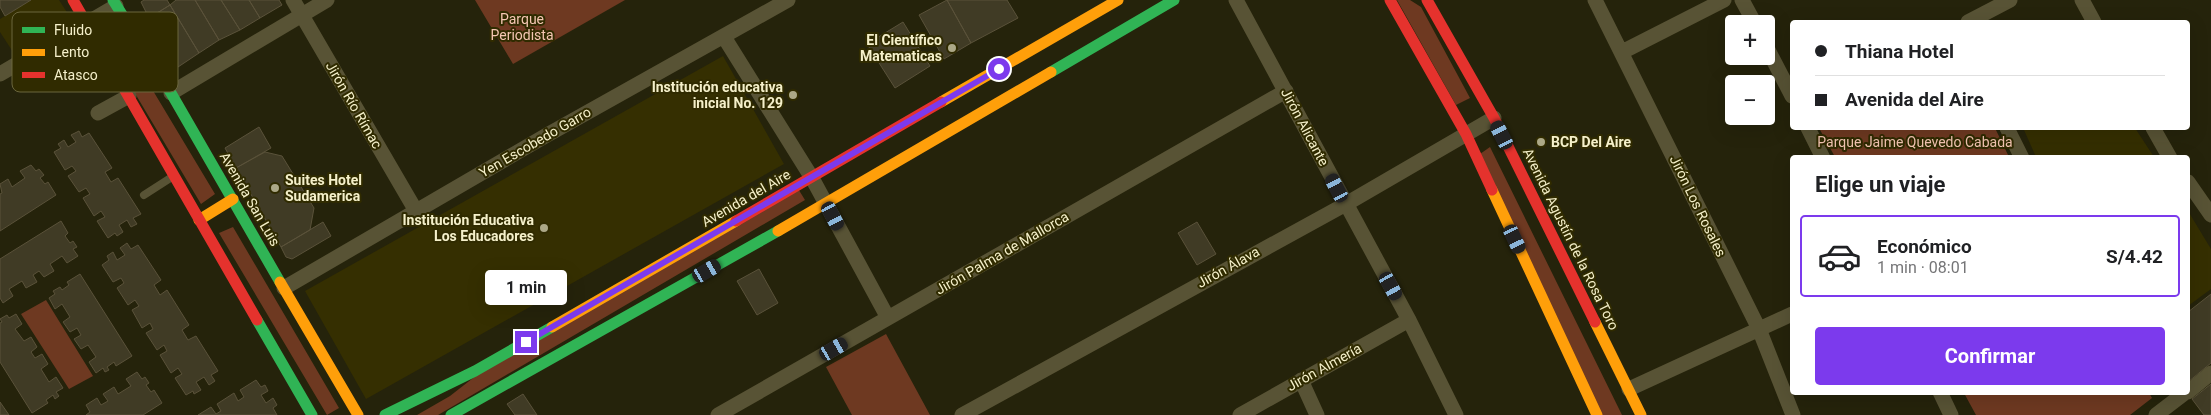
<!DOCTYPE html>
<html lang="es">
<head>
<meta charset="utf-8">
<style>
  :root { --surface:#fff; --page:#f6f6f6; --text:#202124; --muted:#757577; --line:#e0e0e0; --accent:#7c3aed }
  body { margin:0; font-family:Roboto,sans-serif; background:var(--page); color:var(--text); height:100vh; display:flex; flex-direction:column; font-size:19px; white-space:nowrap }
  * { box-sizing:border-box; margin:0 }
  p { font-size:16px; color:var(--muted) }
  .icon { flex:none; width:28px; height:28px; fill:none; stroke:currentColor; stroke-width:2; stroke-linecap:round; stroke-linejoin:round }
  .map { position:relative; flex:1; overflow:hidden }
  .details { position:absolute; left:1790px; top:155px; width:400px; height:240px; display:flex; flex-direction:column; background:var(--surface); border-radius:5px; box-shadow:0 5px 20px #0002 }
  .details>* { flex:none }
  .hud { position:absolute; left:1790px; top:20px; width:400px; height:110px; border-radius:5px; box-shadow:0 5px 20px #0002; display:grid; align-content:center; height:110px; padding:0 25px; background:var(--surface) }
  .tools { position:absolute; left:1725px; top:15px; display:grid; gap:10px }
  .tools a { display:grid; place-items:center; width:50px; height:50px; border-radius:5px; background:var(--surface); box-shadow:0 5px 20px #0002; font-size:25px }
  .end { position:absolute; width:22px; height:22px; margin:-11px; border:6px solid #7c3aed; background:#fff; box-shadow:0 0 0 2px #fff }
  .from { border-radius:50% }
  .bubble { position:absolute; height:35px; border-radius:5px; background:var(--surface); box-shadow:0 5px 20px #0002; font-size:16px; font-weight:700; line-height:35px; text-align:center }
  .car { position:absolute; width:15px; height:30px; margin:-15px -8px; border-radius:6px; box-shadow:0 0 4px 1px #0007; background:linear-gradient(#222 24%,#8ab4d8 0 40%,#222 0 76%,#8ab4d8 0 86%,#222 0) }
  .hud b { display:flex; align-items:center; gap:18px; height:48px; font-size:19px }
  .hud b+b { border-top:1px solid var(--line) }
  .hud i { width:12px; height:12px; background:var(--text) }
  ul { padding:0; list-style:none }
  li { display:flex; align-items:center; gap:15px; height:82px; margin:0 10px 8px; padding:0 15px; border:2px solid var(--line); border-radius:5px }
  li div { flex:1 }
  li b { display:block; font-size:19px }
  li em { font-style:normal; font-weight:700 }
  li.selected { border-color:var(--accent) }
  li>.icon { width:45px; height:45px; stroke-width:1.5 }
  h2 { padding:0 25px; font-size:22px; line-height:60px }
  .button { display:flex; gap:10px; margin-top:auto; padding:10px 25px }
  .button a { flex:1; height:58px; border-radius:5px; background:var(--accent); color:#fff; font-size:20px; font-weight:700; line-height:58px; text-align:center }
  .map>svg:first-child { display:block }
  .built { fill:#352f01 }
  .green { fill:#6e3921 }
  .building { fill:#403b25; stroke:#5a523a }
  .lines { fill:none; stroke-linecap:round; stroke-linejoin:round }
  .lane { stroke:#585335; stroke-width:8 }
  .street { stroke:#585335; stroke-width:15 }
  .fast { stroke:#30b455; stroke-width:11 }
  .slow { stroke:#ff9f0a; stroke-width:11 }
  .jam { stroke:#e5322d; stroke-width:11 }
  .route { stroke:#7c3aed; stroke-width:6 }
  .poi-dot { fill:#aca887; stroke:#302b00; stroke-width:2 }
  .labels { text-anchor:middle; stroke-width:4; stroke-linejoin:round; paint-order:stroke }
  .park-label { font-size:14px; fill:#f5c6b3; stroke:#302b00 }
  .poi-label { font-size:14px; font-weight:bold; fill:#f5f0ca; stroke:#302b00; text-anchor:end }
  .street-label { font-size:14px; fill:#f5f0ca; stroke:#302b00 }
  .key { fill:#302b00; stroke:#6b663d; stroke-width:1 }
  .key-label { font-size:14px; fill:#f5f0ca }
</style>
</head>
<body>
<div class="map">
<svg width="2211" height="415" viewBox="0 0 2211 415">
  <rect width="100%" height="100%" fill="#25230b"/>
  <path class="built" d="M31,0H59L70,17L13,52L0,32V19Z
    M723,56L784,164L366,399L305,291Z
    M2029,128H2135L2154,157H2036L2024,130Z
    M2188,211L2211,249V289L2188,306Z"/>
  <path class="green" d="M475,0H625L513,64Z
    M1397,0H1410L1421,7L1470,98L1456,105Z
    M113,24L215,194L201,204L99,33Z
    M1819,128H1995L2009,157H1835Z
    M1490,147L1622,415H1602L1480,154Z
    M797,187L805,200L438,415H417L450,396L491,364Z
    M233,227L339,408L327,415L219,233Z
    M46,300L93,376L69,389L21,314Z
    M886,334L930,415H852L826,367Z
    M2149,393L2152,398L2130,415H1976L1964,393Z"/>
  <path class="building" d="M0,0H31L5,16L0,7Z
    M144,0H167L170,5L149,18L141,2Z
    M176,0H195L219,40L199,53L170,5Z
    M195,0H221L240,30L219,40Z
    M221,0H249L260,18L240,30Z
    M249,0H279L282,5L260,18Z
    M947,0H1007L1018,18L971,43Z
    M947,0L971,43L944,59L919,15Z
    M170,5L199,53L178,67L149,18Z
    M903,22L930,66L895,88L867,44Z
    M259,127L271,148L236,168L225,148Z
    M79,131L82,137L89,133L112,168L105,172L111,182L118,178L141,214L133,218L137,224L131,227L127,220L119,225L123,232L117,236L115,233L108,238L97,221L105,217L101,211L94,216L83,198L90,194L86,188L79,192L68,176L76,171L72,166L65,170L54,152L61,148L58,144L64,140L68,147L76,142L71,135Z
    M265,152L282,156L314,208L310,230L281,247L236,168Z
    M31,165L36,171L39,169L44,175L40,178L45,184L48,182L56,195L0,231V194L2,193L0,184L8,179L12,187L25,178L20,171Z
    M61,221L68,233L65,236L70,243L73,241L77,247L73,249L78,256L67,263L62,256L50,264L54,271L44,277L39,271L33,275L37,282L26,288L22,281L9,289L13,296L3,303L0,298V259Z
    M323,222L331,236L292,259L286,257L281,247Z
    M1197,222L1216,254L1197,265L1178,233Z
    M127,243L131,249L138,245L161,280L154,285L160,295L167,290L189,325L182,330L188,340L196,336L218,371L211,375L215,381L209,385L204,377L196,382L201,390L194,394L193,391L186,395L175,378L182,374L178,368L171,373L160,355L167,351L164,345L157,350L146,333L153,329L150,323L142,328L132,310L139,306L135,300L128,305L117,288L124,283L121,278L113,282L102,265L109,260L107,256L113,252L117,260L125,255L120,248Z
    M759,269L778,303L757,315L737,281Z
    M80,274L132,356L116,366L114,362L107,367L109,370L105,372L103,368L96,373L89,362L96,357L88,345L81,349L74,339L81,335L77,328L70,332L63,322L70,317L62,304L55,309L49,298L55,294L53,291L60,287L62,290L69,285L67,282Z
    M2211,294V363L2188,382V312Z
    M16,314L22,324L15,329L24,341L31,337L37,347L31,352L35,358L42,354L48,364L41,369L49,382L56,377L63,388L56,392L59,396L55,399L53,395L46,400L48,403L32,413L0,362V323L2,322L0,319L7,315L9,318Z
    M137,372L142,379L145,377L149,383L146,385L151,392L154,390L162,403L143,415H86L90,412L86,405L97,398L101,405L108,401L103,394L114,387L118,394L131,386L126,379Z
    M256,380L261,387L265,385L268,391L261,395L266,403L273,398L277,405L273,408L277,415H198L211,407L216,414L221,411L217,404L234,393L238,401L244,397L240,390Z
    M2211,384V415H2204L2192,399Z
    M523,394L537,415H515L507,404Z
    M0,402L9,415H0Z"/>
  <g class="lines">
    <path class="lane" d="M144,195L172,177"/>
    <path class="street" d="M293,0L416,211
      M1236,0L1409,320L1456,415
      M1595,0L1759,329L1793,415
      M1742,0L1755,24
      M2082,0L2094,22
      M1968,22L2010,0
      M724,37L812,178L888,318
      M1766,46L1792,96
      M1622,52L1724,0
      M0,74L116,6
      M171,93L327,0
      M98,113L129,96
      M1808,128L1823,158
      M2007,128L2022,158
      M2153,128L2170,158
      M2188,182L2211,215
      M284,288L547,135L788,0
      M1301,380L1317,415
      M1629,389L1792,314
      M1940,392L1951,415
      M2188,392L2211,373
      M718,415L1286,91
      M962,415L1346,204L1494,118
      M1240,415L1409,320
      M2156,415L2186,392"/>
    <path class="fast" d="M113,0L171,93L280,282
      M1051,72L1174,0
      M257,320L312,415
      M385,415L475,371L552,327
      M451,415L778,231"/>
    <path class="slow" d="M941,102L1118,0
      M1492,190L1597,415
      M199,220L233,199
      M778,231L1051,72
      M280,282L358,415
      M1595,322L1641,415
      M552,327L736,221"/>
    <path class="jam" d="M73,0L257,320
      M1390,0L1466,134L1492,190
      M1427,0L1494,118L1595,322
      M736,221L941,102"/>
  </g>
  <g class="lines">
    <path class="route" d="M526,342L999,69"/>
  </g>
  <g class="poi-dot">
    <circle cx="952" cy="48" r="5"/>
    <circle cx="793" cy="95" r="5"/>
    <circle cx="1541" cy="142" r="5"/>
    <circle cx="275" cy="188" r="5"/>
    <circle cx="544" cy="228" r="5"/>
  </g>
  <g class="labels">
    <g class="park-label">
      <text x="522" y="24">Parque<tspan x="522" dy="16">Periodista</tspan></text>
      <text x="1915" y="147">Parque Jaime Quevedo Cabada</text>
    </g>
    <g class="poi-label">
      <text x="942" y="45">El Científico<tspan x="942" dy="16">Matematicas</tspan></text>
      <text x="783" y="92">Institución educativa<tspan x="783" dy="16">inicial No. 129</tspan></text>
      <text x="1551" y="147" text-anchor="start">BCP Del Aire</text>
      <text x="285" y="185" text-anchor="start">Suites Hotel<tspan x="285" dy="16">Sudamerica</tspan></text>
      <text x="534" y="225">Institución Educativa<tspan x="534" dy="16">Los Educadores</tspan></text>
    </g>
    <g class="street-label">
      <text transform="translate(354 105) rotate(60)" y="5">Jirón Río Rímac</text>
      <text transform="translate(1305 127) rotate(62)" y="5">Jirón Alicante</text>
      <text transform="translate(535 142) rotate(-30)" y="5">Yen Escobedo Garro</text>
      <text transform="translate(746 198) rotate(-30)" y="5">Avenida del Aire</text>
      <text transform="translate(250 199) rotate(60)" y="5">Avenida San Luis</text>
      <text transform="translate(1698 206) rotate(64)" y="5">Jirón Los Rosales</text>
      <text transform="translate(1571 239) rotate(64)" y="5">Avenida Agustín de la Rosa Toro</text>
      <text transform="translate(1002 253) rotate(-30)" y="5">Jirón Palma de Mallorca</text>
      <text transform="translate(1228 267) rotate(-29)" y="5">Jirón Álava</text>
      <text transform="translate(1324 367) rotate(-29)" y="5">Jirón Almería</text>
    </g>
  </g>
  <rect x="12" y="12" width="166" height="80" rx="8" class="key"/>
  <rect x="22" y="27" width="23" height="6" fill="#30b455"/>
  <rect x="22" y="49" width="23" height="7" fill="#ff9f0a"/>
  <rect x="22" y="72" width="23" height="6" fill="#e5322d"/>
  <g class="key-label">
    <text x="54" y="35">Fluido</text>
    <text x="54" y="57">Lento</text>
    <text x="54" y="80">Atasco</text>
  </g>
</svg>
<div class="tools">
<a>+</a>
<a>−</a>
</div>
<i class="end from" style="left:999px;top:69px"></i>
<i class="end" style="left:526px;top:342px"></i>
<div class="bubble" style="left:485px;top:270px;width:82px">1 min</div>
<i class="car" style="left:1502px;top:135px;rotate:333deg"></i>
<i class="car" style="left:1337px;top:188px;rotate:332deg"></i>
<i class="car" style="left:833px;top:216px;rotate:152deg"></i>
<i class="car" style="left:1515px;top:239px;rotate:155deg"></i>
<i class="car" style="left:707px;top:271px;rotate:60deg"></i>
<i class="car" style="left:1391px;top:286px;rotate:151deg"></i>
<i class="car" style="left:834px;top:349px;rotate:60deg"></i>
<div class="hud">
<b><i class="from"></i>Thiana Hotel</b>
<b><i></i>Avenida del Aire</b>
</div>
<section class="details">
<h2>Elige un viaje</h2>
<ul>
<li class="selected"><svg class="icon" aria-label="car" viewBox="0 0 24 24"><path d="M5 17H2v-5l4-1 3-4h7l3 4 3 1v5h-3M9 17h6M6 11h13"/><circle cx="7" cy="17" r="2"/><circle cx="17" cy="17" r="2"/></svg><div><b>Económico</b><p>1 min · 08:01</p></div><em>S/4.42</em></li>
</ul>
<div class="button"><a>Confirmar</a></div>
</section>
</div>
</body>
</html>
